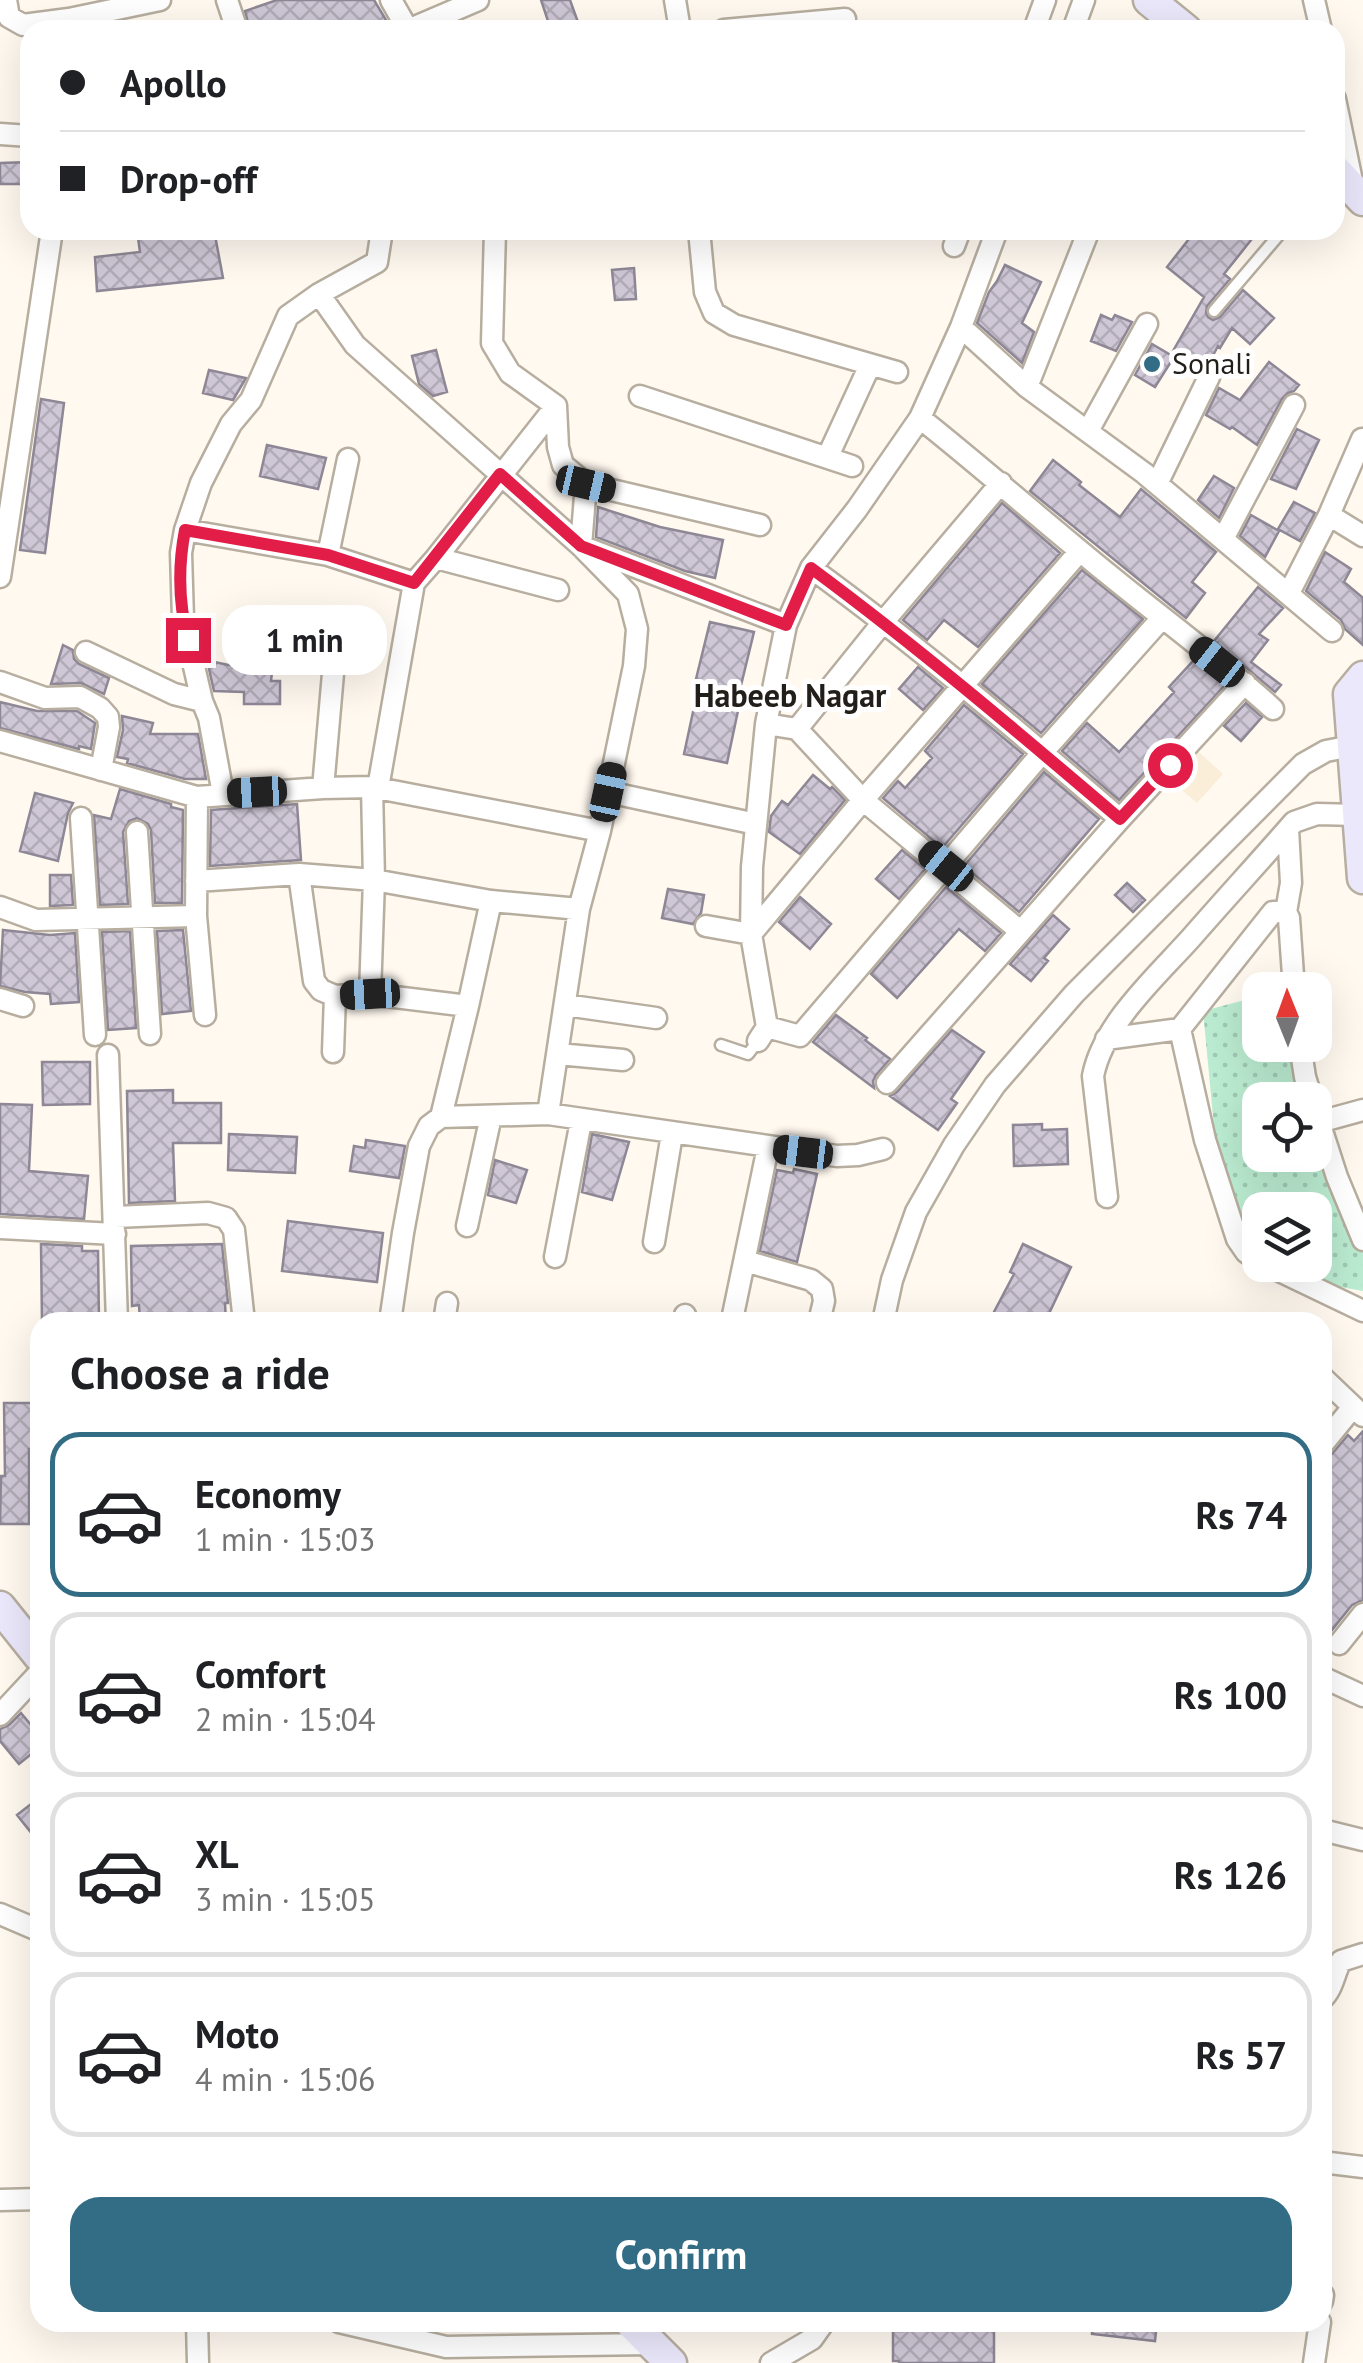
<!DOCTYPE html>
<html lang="en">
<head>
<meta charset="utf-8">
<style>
  :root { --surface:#fff; --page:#f6f6f6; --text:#202124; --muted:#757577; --line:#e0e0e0; --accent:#326d85 }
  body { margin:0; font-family:"PT Sans",sans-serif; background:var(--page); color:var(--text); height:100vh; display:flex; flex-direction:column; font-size:38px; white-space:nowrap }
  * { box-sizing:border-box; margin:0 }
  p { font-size:32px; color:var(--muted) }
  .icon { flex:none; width:55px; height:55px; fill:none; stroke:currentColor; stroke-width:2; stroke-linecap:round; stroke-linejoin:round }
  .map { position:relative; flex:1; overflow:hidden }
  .panel { position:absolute; left:30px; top:1312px; width:1302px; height:1020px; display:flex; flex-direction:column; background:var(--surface); border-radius:30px; box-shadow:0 10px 40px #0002 }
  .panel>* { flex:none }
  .hud { position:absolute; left:20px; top:20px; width:1325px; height:220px; border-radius:30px; box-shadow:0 10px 40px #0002; display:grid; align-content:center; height:220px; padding:0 40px; background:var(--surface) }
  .needle { width:65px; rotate:359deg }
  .fabs { position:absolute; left:1242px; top:972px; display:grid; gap:20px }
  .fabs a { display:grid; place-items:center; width:90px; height:90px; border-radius:20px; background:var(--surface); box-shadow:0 10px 40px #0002; font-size:50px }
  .end { position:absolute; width:45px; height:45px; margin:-22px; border:12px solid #e11d48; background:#fff; box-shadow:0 0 0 5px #fff }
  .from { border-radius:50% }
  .bubble { position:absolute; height:70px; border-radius:30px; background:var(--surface); box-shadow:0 10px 40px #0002; font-size:32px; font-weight:800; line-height:70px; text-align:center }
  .car { position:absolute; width:30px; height:60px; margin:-30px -15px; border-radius:12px; box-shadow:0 0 8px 2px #0007; background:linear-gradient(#222 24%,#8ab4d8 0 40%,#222 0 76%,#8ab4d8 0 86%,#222 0) }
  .hud b { display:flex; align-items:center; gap:35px; height:95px; font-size:38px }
  .hud b+b { border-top:2px solid var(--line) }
  .hud i { width:25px; height:25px; background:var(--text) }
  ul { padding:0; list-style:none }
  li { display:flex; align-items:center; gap:30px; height:165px; margin:0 20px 15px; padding:0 20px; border:5px solid var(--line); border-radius:30px }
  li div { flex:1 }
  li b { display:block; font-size:38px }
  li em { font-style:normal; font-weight:800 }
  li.on { border-color:var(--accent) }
  li>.icon { width:90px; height:90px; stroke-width:1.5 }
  h2 { padding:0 40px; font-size:45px; line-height:120px }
  .primary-button { display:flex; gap:20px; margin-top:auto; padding:20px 40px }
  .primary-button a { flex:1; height:115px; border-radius:30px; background:var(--accent); color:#fff; font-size:40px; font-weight:800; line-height:115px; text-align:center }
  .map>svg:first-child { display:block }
  .built { fill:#fbeed8 }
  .park { fill:url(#park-dots) }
  .building { fill:url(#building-cross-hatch); stroke:#8e8795; stroke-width:2.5 }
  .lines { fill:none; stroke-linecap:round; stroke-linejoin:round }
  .lane-casing { stroke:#b7ae9f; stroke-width:15 }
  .street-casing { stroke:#b7ae9f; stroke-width:25 }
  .secondary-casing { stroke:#b7ae9f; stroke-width:35 }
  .lane { stroke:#fff; stroke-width:10 }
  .street { stroke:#fff; stroke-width:20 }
  .secondary { stroke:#ece8fc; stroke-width:30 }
  .route { stroke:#e11d48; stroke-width:12 }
  .poi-dot { fill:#326d85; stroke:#fff; stroke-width:4 }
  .labels { text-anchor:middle; stroke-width:10; stroke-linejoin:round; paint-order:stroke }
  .poi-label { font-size:30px; fill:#221e19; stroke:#fff; text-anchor:start }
  .neighbourhood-label { font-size:32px; font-weight:bold; fill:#221e19; stroke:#fff }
</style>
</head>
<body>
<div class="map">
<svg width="1363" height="2363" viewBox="0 0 1363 2363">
  <defs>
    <pattern id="park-dots" width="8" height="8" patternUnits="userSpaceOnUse" patternTransform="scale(2.5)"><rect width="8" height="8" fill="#bbecd1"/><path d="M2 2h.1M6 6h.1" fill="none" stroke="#a0cab3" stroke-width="1.8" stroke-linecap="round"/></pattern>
    <pattern id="building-cross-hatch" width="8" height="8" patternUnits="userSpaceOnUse" patternTransform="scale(2.5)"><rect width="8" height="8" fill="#cfc7d6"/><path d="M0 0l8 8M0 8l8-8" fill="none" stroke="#b1aab7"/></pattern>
  </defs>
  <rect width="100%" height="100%" fill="#fff9f0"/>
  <path class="built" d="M1192,746L1223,774L1197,803L1165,775Z"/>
  <path class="park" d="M1260,996V1045H1294L1306,1100H1260V1155H1315V1130L1325,1164L1363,1251V1291L1312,1282L1281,1265H1315V1210H1260V1253L1248,1246L1216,1148L1203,1011Z"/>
  <path class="building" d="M277,0H374L392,30H250L245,11Z
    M541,0H570L579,25L565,30H551Z
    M30,162V184H0V163Z
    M137,230H214L223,278L97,291L95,257L140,252Z
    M1196,230H1259L1224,274L1230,279L1207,306L1206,313L1208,317L1213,320L1220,317L1243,290L1274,318L1250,344L1232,328L1220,348L1218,346L1209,363L1202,366L1173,351L1204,297L1167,267Z
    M1005,265L1041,282L1022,323L1034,332L1022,363L977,323L989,292L997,281Z
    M634,268L636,299L615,300L612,270Z
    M1101,315L1112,320L1115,315L1132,322L1116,351L1091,341Z
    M1152,344L1174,357L1155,387L1135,375Z
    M436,350L447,392L433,396L419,384L412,356Z
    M1269,362L1299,385L1294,391L1288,393L1282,399L1257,445L1232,427L1230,429L1206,415L1219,388L1240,400Z
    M209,370L246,378L233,400L203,393Z
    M41,399L64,403L45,553L20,550Z
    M1297,429L1319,440L1296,489L1271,479Z
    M267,445L326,458L318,489L260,476Z
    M1053,460L1081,482L1079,485L1120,517L1141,489L1216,552L1192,582L1205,593L1186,618L1030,491Z
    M1214,476L1234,488L1219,518L1198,500Z
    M1294,502L1315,513L1300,541L1278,529Z
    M1002,503L1060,553L978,647L944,620L927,640L903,620Z
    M598,507L660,527L723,540L715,578L685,571L596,537Z
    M1251,515L1279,531L1265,557L1240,536Z
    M1325,552L1351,569L1344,582L1363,598V645L1345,629L1341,620L1306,591Z
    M1082,570L1143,619L1041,733L982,684Z
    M1258,587L1283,608L1259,634L1268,640L1251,662L1281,685L1275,692L1214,641Z
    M710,622L754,632L736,706H739L727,763L684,754L699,684L695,683Z
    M251,626L277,628L271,681H280V704H244V692L214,691L209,669L210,661L247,669Z
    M63,645L73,650L74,659L79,664L109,678L104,694L81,683L51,684Z
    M1194,660L1225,685L1119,800L1062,751L1087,723L1119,752L1174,692L1169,687Z
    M918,667L943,688L923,710L899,689Z
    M0,702L37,711H77L95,723L91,749L79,746V749L0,728Z
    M1246,703L1262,717L1241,741L1224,726Z
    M964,705L1023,754L942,848L883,798L898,781L905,788L932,758L925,751Z
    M122,716L153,723L150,734H198L206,779H185L127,763L128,759L117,757L123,730Z
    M1044,772L1099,819L1019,912L964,866Z
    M813,775L830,789L832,787L845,800L800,854L769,832L771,816L782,801L788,805Z
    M120,789L171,804V807L183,810L182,903H155L151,830L148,824L137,818L129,821L123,832L128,904L100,905L94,815L111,819Z
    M35,793L73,803L68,813L58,861L20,851Z
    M297,804L301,860L210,866L211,810Z
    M902,850L925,869L899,899L876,879Z
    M50,875H71L73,905L50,906Z
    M1127,883L1145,900L1133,912L1115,895Z
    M946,887L1001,933L985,951L959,929L897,998L871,974Z
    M668,889L704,895L701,913L693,924L662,918Z
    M800,897L831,924L810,949L779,922Z
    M1053,915L1069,929L1044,958L1048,961L1031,981L1010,964Z
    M3,930L50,935L75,933L79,1002L51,1004L50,994L25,992L0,986Z
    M183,930L191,1011L162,1014L157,931Z
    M130,931L136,1028L108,1030L102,932Z
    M836,1015L867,1038L865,1040L890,1059L876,1075L873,1081L874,1088L813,1042Z
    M952,1030L984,1052L951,1099L957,1103L938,1130L890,1096L897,1092Z
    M42,1062H90V1104L43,1105Z
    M173,1090V1103H221V1143H173L175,1201L129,1203L127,1091Z
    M0,1104L32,1105L29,1171L88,1176L84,1219L0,1214Z
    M1042,1124V1130L1067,1129L1068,1164L1014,1166L1013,1125Z
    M229,1134L297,1137L295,1173L228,1170Z
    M592,1134L629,1142L612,1200L582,1192Z
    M366,1140L405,1146L399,1178L350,1171L354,1146L365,1148Z
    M495,1160L527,1170L516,1203L488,1195Z
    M794,1169L817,1174L797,1262L760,1251L777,1170L793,1173Z
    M288,1221L383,1233L377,1282L282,1271Z
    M41,1244L82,1246V1251H98L99,1322H42Z
    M222,1244L228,1303H225L226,1322H140L139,1305L132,1306L131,1246Z
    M1023,1244L1071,1267L1045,1322H1015L994,1312L1014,1274L1010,1272Z
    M4,1403H40V1449H29V1524H0L1,1476H5Z
    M1363,1431V1600L1352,1605L1328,1635L1325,1643L1327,1650L1322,1655V1458L1332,1454L1348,1435L1354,1441Z
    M21,1713L40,1736V1747L19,1764L0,1741V1729L9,1725Z
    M40,1797V1844L17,1815Z
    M902,2322L994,2324V2363H899V2361H893V2331H903Z
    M1093,2322H1157L1155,2341L1092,2334Z"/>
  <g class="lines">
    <defs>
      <path id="lane" d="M1214,311L1283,230
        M721,1045L748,1054L758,1041"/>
      <path id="street" d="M6,0L9,17L23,25L69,19
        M227,0L237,30
        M391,0L408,30
        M675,0L680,30
        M1314,0L1321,30
        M69,30V19L160,0
        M408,30L478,0
        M724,30L845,19
        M1034,30L1045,0
        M1073,30L1084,0
        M1335,99L1353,186
        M0,134L30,136
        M495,230L492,343L510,373L556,406L558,447L563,465L586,484L581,546L786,625
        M699,230L705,292L714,313L734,325L897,372
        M954,246L960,230
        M319,294L355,345L581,546L628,594L637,629L634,666L600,831L579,909L548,1114
        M961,327L1027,387L1144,473L1332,631
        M1027,387L1089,230
        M640,396L852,466
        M920,418C984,469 1045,523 1108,574C1163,619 1221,661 1273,709
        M1088,431L1147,324
        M828,456L870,365
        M586,484L760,525
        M1157,484L1209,377
        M1329,515L1363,536
        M185,530L201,483L231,424L251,400L288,316L319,294L377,262L382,230
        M1223,539L1294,405
        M328,555L414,583L436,558L558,590
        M436,558L556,406
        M811,568C918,646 1019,732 1120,819L887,1083
        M0,577L52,230
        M1289,593L1329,515L1362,439
        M86,652L174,694L202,701
        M0,682L45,698L80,697L100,708L108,717L109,727L101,770
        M766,724L797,729L863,800L1020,931
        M797,729L884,621L1001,483
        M0,741L197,797L323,788L372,787L600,831
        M323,788L334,662
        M378,788L414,583
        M608,792L756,824
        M223,794L209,718L202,701L183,619L181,553L185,530L328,555L348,459
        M197,797L196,916L205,1015
        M81,818L95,1035
        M1120,819L1245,683
        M137,832L150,1034
        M299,874L314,981L321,990L335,996L370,994L468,1006L441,1117L429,1126L419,1146L403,1233L390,1322
        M196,881L299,874L374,880L491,901L579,909
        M0,907L36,920L196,916
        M1286,912L1291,883L1288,829
        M706,926L751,934L863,800L1080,551
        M370,994L374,880L372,787
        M0,999L23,1006
        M565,1005L656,1018
        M468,1006L491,901
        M767,1027L800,1036L1042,753L1162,618
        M1180,1029L1205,1140L1237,1239L1246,1252L1260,1262
        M1106,1039L1180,1029L1273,912H1286L1289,918L1294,990
        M758,1041L767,1027L751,934L752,867L766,724L786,625L811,568L857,509L920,418L961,327L997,230
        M1300,1045L1305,1077L1312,1100
        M333,1052L335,996
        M558,1054L623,1060
        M108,1055L117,1322
        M1315,1109L1337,1177L1363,1240
        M441,1117L548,1114L837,1156L858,1155L883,1149
        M1319,1122L1363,1110
        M1107,1197L1093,1076C1103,1024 1156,977 1191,938C1225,899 1260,861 1294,822L1317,814L1358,815
        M115,1217L208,1213L226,1218L234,1230L244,1322
        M467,1226L491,1116
        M0,1228L115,1234
        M654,1242L672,1134
        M555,1257L581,1121
        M745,1261L811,1280L822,1289L824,1301L819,1322
        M1267,1265L1363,1311
        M733,1315L768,1147
        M444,1322L447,1303
        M684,1322L685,1315
        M883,1322L892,1280L916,1212L954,1145L995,1085L1074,994L1303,764L1326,751L1352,746
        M1322,1377L1363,1416
        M1322,1445L1353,1407
        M1339,1644L1363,1614
        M1322,1677L1363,1696
        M0,1715L40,1672
        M1322,1830L1363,1840
        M0,1914L40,1931
        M1322,1999C1333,1989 1334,1973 1341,1961L1363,1954
        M1322,2162L1363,2167
        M0,2200L40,2199
        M1322,2301L1323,2295
        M197,2322L198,2363
        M339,2322L446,2347L652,2344
        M771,2363L812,2339L824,2322
        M1314,2363L1320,2322"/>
      <path id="secondary" d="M1149,0L1186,30
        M1335,170L1363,200
        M1363,677L1349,694L1363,878
        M0,1607L40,1657
        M630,2322L671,2363"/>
    </defs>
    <use href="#lane" class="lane-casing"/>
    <use href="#street" class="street-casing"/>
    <use href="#secondary" class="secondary-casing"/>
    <use href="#lane" class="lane"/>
    <use href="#street" class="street"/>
    <use href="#secondary" class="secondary"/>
  </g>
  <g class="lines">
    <path class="route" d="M188,640C179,605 178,566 185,530L328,555L414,583L500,474L581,546L786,625L811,568C918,647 1019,733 1120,819L1170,765"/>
  </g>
  <circle class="poi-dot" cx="1152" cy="364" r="10"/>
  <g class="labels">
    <g class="poi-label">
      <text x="1172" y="374">Sonali</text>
    </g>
    <g class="neighbourhood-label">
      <text x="790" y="707">Habeeb Nagar</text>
    </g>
  </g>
</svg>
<div class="fabs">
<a><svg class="needle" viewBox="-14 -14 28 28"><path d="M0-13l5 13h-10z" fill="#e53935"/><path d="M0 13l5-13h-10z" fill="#757577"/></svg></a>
<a><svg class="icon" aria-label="locate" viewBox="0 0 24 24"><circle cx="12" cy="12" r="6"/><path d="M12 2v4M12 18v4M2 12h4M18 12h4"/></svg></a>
<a><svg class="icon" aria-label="layers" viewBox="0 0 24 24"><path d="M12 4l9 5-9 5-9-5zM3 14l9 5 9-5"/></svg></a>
</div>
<i class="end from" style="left:1170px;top:765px"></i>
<i class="end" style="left:188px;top:640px"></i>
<div class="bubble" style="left:222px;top:605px;width:165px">1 min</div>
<i class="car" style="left:586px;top:484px;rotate:103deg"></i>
<i class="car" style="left:1217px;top:662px;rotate:308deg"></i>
<i class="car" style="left:257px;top:792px;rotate:267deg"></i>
<i class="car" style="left:608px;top:792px;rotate:12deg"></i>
<i class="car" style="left:946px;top:866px;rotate:309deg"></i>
<i class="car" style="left:370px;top:994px;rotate:267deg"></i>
<i class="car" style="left:803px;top:1152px;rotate:277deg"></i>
<div class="hud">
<b><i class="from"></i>Apollo</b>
<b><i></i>Drop-off</b>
</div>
<section class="panel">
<h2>Choose a ride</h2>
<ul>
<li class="on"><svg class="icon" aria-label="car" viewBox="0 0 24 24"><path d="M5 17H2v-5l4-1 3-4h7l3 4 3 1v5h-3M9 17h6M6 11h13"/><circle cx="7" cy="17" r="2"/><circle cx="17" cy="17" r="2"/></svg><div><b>Economy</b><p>1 min · 15:03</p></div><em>Rs 74</em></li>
<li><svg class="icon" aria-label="car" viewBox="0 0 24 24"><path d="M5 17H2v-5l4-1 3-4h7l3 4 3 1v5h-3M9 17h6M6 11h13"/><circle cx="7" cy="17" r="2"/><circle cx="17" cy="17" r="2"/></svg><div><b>Comfort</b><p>2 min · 15:04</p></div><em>Rs 100</em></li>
<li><svg class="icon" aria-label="car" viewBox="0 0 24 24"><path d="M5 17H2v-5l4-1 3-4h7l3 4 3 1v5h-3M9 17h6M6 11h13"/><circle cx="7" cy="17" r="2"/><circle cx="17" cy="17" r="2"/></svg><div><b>XL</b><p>3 min · 15:05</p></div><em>Rs 126</em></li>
<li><svg class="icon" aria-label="car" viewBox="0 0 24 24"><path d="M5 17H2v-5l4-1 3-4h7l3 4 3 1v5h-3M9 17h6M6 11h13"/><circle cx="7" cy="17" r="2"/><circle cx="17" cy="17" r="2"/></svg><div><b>Moto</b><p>4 min · 15:06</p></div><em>Rs 57</em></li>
</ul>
<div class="primary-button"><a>Confirm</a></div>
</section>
</div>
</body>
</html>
